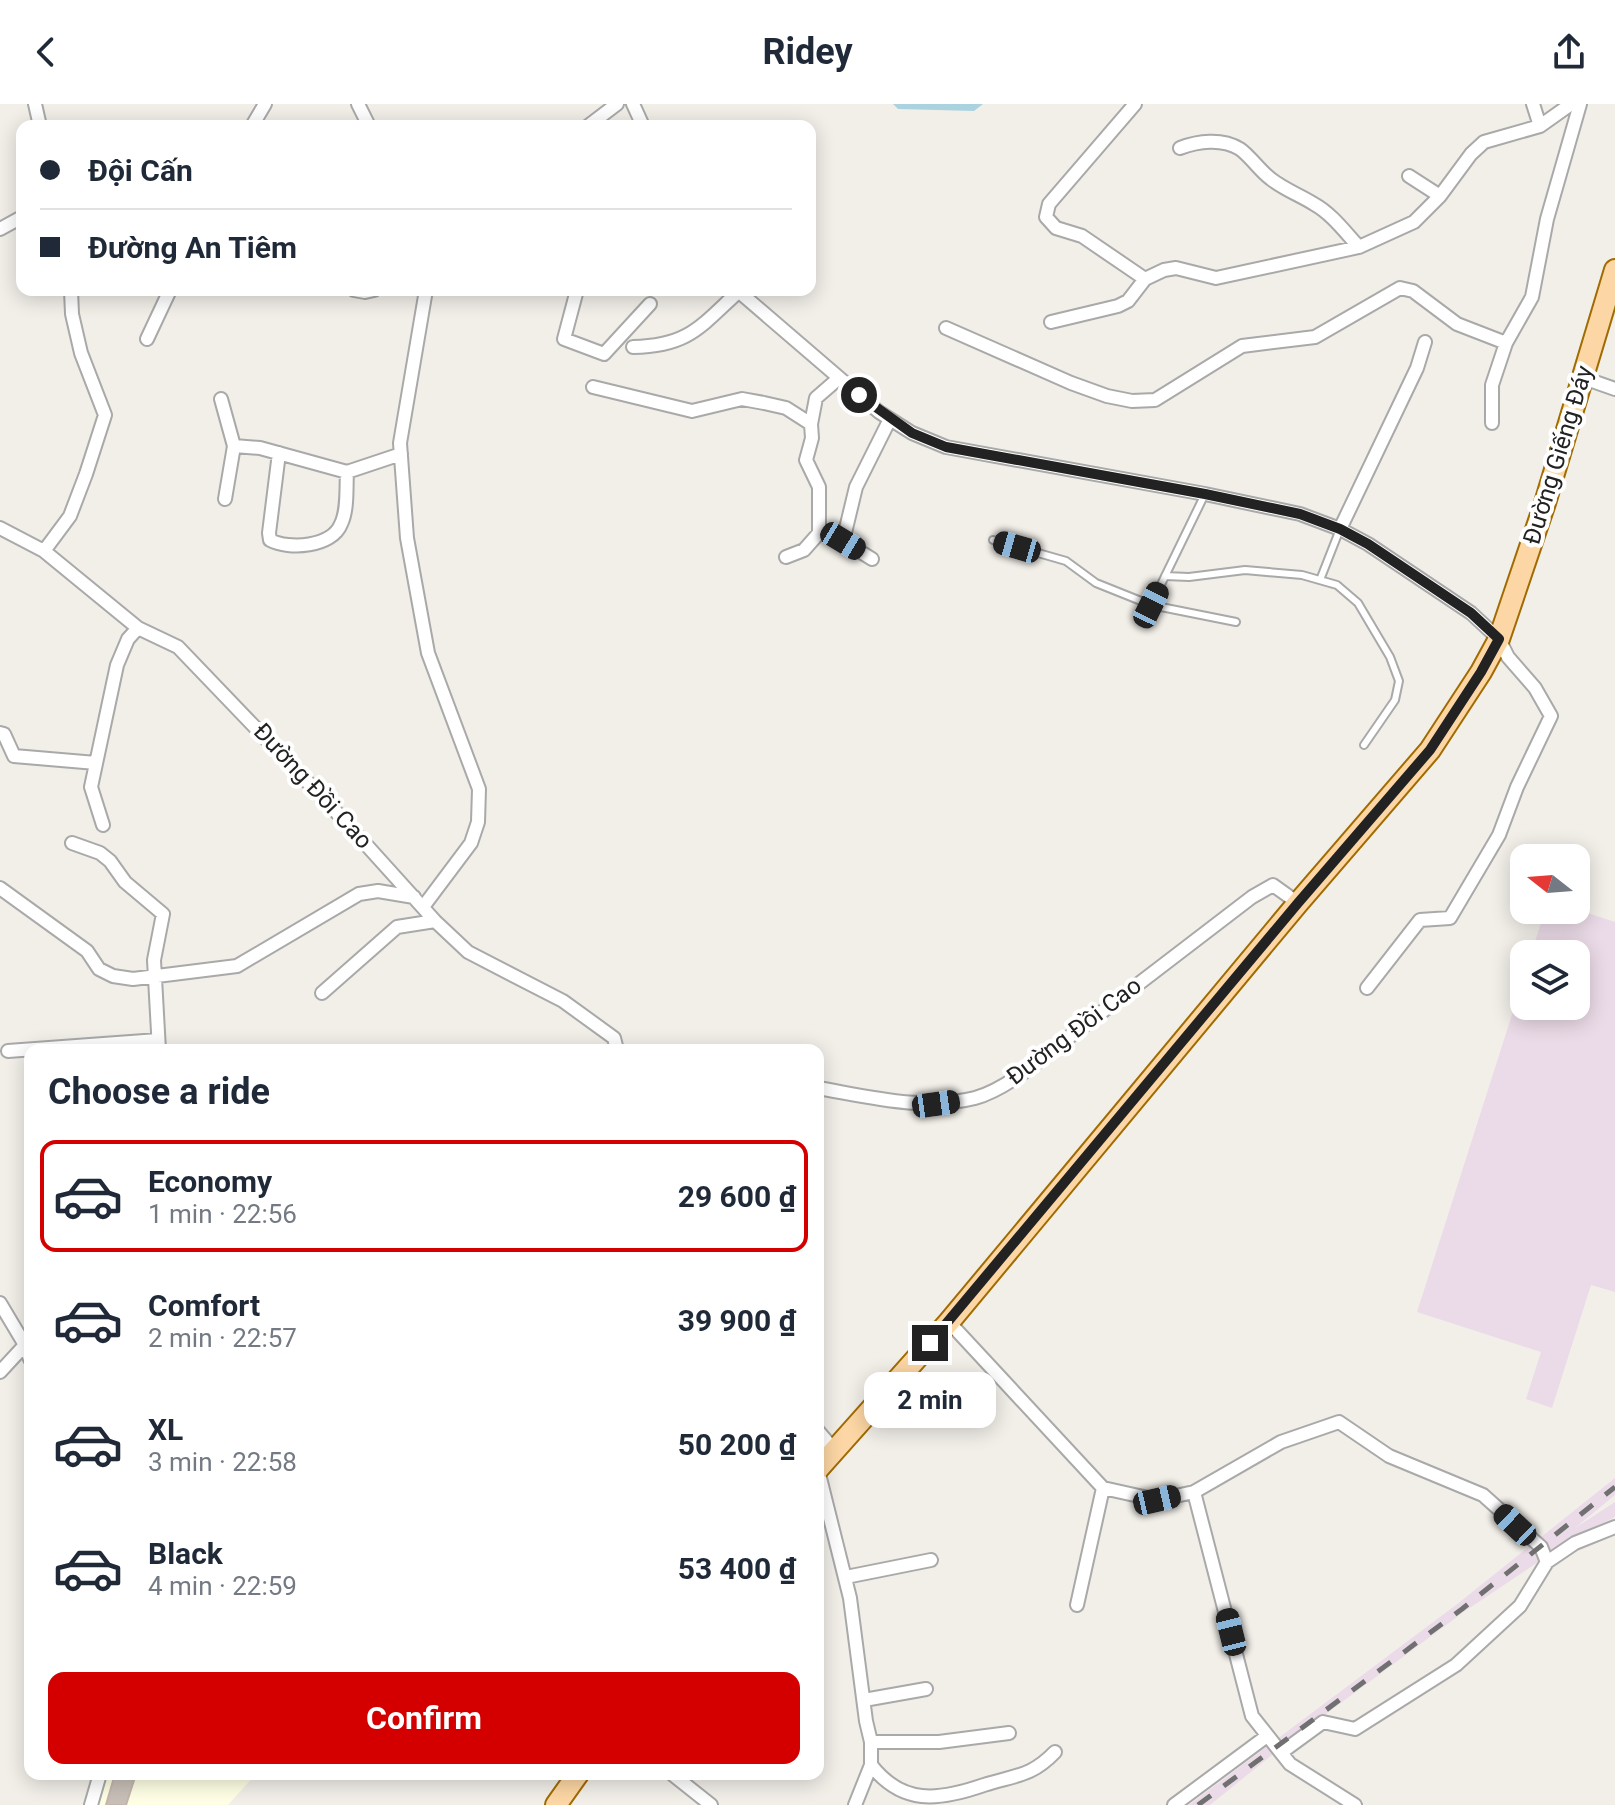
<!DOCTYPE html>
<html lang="en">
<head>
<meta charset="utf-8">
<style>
  :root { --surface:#fff; --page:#f2f2f3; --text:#1f2937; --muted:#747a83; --line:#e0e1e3; --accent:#d40000 }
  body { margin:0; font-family:Roboto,sans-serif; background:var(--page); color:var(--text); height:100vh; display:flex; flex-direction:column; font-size:30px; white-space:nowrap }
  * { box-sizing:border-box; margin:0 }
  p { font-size:26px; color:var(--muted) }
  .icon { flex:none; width:44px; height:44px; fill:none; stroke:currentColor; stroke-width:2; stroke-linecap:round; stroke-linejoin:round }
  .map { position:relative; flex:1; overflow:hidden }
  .side { position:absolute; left:24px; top:940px; width:800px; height:736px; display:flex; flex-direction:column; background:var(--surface); border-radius:16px; box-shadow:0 4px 20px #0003 }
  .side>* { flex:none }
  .top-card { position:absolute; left:16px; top:16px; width:800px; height:176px; border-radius:16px; box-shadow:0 4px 20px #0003; display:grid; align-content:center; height:176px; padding:0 24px; background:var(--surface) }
  .needle { width:52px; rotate:287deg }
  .buttons { position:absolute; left:1510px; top:740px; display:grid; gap:16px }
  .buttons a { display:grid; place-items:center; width:80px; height:80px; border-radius:16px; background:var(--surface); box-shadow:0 4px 20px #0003; font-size:40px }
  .end { position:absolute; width:36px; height:36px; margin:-18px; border:10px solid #222; background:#fff; box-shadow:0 0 0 4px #fff }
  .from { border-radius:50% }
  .bubble { position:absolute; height:56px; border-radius:16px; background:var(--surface); box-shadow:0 4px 20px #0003; font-size:26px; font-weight:700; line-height:56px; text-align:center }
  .car { position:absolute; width:24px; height:48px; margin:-24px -12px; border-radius:10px; box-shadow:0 0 6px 2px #0007; background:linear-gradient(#222 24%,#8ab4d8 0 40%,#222 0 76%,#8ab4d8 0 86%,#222 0) }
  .top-card b { display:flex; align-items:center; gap:28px; height:76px; font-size:30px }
  .top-card b+b { border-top:2px solid var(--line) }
  .top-card i { width:20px; height:20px; background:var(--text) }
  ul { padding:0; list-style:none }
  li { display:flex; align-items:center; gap:24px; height:112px; margin:0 16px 12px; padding:0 8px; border:4px solid transparent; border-radius:16px }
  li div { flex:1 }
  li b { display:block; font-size:30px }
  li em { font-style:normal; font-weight:700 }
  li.current { border-color:var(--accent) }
  li>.icon { width:72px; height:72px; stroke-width:1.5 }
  h2 { padding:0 24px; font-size:36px; line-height:96px }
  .primary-button { display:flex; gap:16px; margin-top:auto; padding:16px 24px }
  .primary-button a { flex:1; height:92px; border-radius:16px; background:var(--accent); color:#fff; font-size:32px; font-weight:700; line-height:92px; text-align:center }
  header { display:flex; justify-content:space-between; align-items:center; height:104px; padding:0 24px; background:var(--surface); font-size:36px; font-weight:700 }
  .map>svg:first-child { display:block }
  .industrial { fill:#ebdbe8 }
  .education { fill:#ffffe5 }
  .water { fill:#aad3df }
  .building { fill:#c7bfb8; stroke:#c4b6ab; stroke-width:2 }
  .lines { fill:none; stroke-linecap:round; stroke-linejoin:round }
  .lane-casing { stroke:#a9a9a9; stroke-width:10 }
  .street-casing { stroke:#a9a9a9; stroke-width:16 }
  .primary-casing { stroke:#a06b00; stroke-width:24 }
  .lane { stroke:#fff; stroke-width:6 }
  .street { stroke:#fff; stroke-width:12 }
  .primary { stroke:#fcd6a4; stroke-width:20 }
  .rail { stroke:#707070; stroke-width:5; stroke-dasharray:16 16; stroke-linecap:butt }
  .route { stroke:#222; stroke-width:10 }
  .labels { text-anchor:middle; stroke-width:8; stroke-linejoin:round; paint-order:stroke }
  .street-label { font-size:24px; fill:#222; stroke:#fff }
</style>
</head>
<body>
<header><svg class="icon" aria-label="back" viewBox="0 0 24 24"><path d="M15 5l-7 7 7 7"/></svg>Ridey<svg class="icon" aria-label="share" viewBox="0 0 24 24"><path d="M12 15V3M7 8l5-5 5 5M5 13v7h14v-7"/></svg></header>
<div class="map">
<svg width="1615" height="1701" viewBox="0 0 1615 1701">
  <rect width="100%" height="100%" fill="#f2efe9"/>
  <path class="industrial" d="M1576,805L1615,818V1188L1591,1181L1552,1304L1526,1295L1541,1248L1417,1208L1524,873V902H1576V850H1531L1545,806Z
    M1615,1374V1391L1575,1424L1615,1398V1413L1580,1430L1465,1507L1288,1638L1210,1701H1189L1456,1501Z"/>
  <path class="education" d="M104,1670H256L228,1701H96Z"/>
  <path class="water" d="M893,0H983L974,7L898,5Z"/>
  <path class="building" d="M115,1670H136L126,1701H106Z"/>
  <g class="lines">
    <defs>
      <path id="lane" d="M993,436L1066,457L1096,479L1151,501L1236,518
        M1165,472L1189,473L1245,466L1302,471L1337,481L1358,499L1390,553L1399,577L1395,596L1364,641
        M1320,476L1340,425
        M1151,501L1205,390"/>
      <path id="street" d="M35,0L40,22
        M358,0L369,22
        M633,0L643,22
        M1135,0L1049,100L1046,113L1056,124L1082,132L1145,175
        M1533,0L1540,22
        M252,22L265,0
        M588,22L617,0
        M1180,44C1198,37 1222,34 1240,45C1251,53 1260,67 1271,75C1285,86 1300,91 1314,100C1332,110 1345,128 1359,143
        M1409,72L1440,92
        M0,125L22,113
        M354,186L365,188L374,186
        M577,186L564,235L604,250L650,200
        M737,186L879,308L912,329L946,343L1205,390L1300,410L1340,425L1368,440L1471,509L1499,535L1508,553L1535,584L1551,612L1517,683L1499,731L1450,814L1420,816L1367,884
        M1051,218L1118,202L1128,197L1145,175L1164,166L1176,164L1216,174L1359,143L1414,118L1440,92L1471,50L1484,38L1540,22L1571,0
        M946,224L1071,279L1107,292L1132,297L1155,296L1242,242L1315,233L1400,184L1413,187L1457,220L1506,239
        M147,235L170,186
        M633,243C688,242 700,223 738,188
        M1581,273L1615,285
        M593,283L692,307L742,295L764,299L786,304L811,320
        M221,295L234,342L225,395
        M1492,319V281L1506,239L1532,193L1547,115L1580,0
        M234,342L260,344L347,368L401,350
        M279,349L269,429L270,436C289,446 332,443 341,420C348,406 346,384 347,368
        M0,424L44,447L138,524L178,543L343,715L435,817L468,848L563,897L614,934L617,946
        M1340,425L1417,264L1425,238
        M44,447L70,412L86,370L105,311L81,249L72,210L71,186
        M786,453L804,446L819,429V383L806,356L812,334L811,320L816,294L839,274
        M872,455L843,437L856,383L890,315
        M0,629L4,630L14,652L96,659
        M103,721L91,683L117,561L128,535L138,524
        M72,739L100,749L110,757L125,778L163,810L154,856L159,946
        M0,784L87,847L99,865L113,872L133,875L237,862L359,790L378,787L414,793
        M423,803L471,739L478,718L479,685L428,549L407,434L400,339L426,186
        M322,889L397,823L435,817
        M8,947L158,936
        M818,984C870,993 923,1007 975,994C1009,985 1049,948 1077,927C1135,882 1194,838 1252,793L1273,781L1298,799
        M0,1199L25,1241L30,1255
        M949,1218L1103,1384L1157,1396L1194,1388L1281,1338L1339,1318L1389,1352L1483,1391L1541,1443L1547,1458L1520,1502L1456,1561L1355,1625L1323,1618L1282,1648
        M0,1268L25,1241
        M818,1327L835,1347
        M818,1366L850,1494L866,1617L871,1638V1661L855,1701
        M1194,1388L1252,1612L1290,1660L1355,1701
        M1547,1458L1575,1439L1615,1423
        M846,1473L931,1456
        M1077,1501L1103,1384
        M864,1596L926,1585
        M871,1638H939L1009,1629
        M871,1661C902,1701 938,1697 984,1681C1015,1671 1031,1673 1055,1648
        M672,1670L711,1701
        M91,1701L100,1670
        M1174,1701L1267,1632"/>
      <path id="primary" d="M818,1365L949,1218L1298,799L1430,646L1481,568L1499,535L1545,399L1615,166
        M556,1701L578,1670"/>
    </defs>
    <use href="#lane" class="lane-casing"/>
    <use href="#street" class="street-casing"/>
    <use href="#primary" class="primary-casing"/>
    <use href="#lane" class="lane"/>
    <use href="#street" class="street"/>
    <use href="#primary" class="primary"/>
    <path class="rail" d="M1198,1701L1462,1505L1615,1383"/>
  </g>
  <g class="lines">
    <path class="route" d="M859,291L912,329L946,343L1205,390L1300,410L1340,425L1368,440L1471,509L1499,535L1481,568L1430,646L1298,799L930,1239"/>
  </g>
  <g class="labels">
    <g class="street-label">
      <text transform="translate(1558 351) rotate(-73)" y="8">Đường Giếng Đáy</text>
      <text transform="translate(313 682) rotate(47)" y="8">Đường Đồi Cao</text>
      <text transform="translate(1074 927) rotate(-37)" y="8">Đường Đồi Cao</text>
    </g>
  </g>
</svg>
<div class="buttons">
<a><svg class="needle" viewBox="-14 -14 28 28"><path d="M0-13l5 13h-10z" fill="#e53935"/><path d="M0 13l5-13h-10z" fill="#747a83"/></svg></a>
<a><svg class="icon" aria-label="layers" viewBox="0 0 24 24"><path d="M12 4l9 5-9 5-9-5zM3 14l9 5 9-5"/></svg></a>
</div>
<i class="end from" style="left:859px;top:291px"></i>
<i class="end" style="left:930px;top:1239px"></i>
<div class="bubble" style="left:864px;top:1268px;width:132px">2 min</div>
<i class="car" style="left:843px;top:437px;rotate:121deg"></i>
<i class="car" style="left:1017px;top:443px;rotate:286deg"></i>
<i class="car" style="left:1151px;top:501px;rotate:26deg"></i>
<i class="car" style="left:936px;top:1000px;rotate:82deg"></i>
<i class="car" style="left:1157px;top:1396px;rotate:77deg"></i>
<i class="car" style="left:1515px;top:1421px;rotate:313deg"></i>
<i class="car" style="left:1231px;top:1528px;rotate:346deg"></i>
<div class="top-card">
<b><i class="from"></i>Đội Cấn</b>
<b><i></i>Đường An Tiêm</b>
</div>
<section class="side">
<h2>Choose a ride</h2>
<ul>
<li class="current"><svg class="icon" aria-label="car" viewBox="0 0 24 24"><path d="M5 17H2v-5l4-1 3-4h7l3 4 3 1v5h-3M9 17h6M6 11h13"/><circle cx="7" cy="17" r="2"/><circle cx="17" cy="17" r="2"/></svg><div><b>Economy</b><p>1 min · 22:56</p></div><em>29 600 ₫</em></li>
<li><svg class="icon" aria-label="car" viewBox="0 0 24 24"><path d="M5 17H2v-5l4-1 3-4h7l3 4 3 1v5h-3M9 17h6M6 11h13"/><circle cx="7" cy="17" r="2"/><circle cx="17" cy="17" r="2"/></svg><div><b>Comfort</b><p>2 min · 22:57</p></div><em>39 900 ₫</em></li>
<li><svg class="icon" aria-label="car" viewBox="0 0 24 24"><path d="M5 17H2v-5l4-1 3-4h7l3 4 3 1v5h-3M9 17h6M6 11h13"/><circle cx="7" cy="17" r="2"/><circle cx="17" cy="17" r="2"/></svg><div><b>XL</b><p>3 min · 22:58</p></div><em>50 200 ₫</em></li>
<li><svg class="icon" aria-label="car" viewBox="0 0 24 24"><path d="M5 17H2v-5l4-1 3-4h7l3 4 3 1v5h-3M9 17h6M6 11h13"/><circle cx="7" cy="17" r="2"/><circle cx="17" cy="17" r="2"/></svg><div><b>Black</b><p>4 min · 22:59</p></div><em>53 400 ₫</em></li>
</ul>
<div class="primary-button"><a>Confirm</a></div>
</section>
</div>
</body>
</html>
